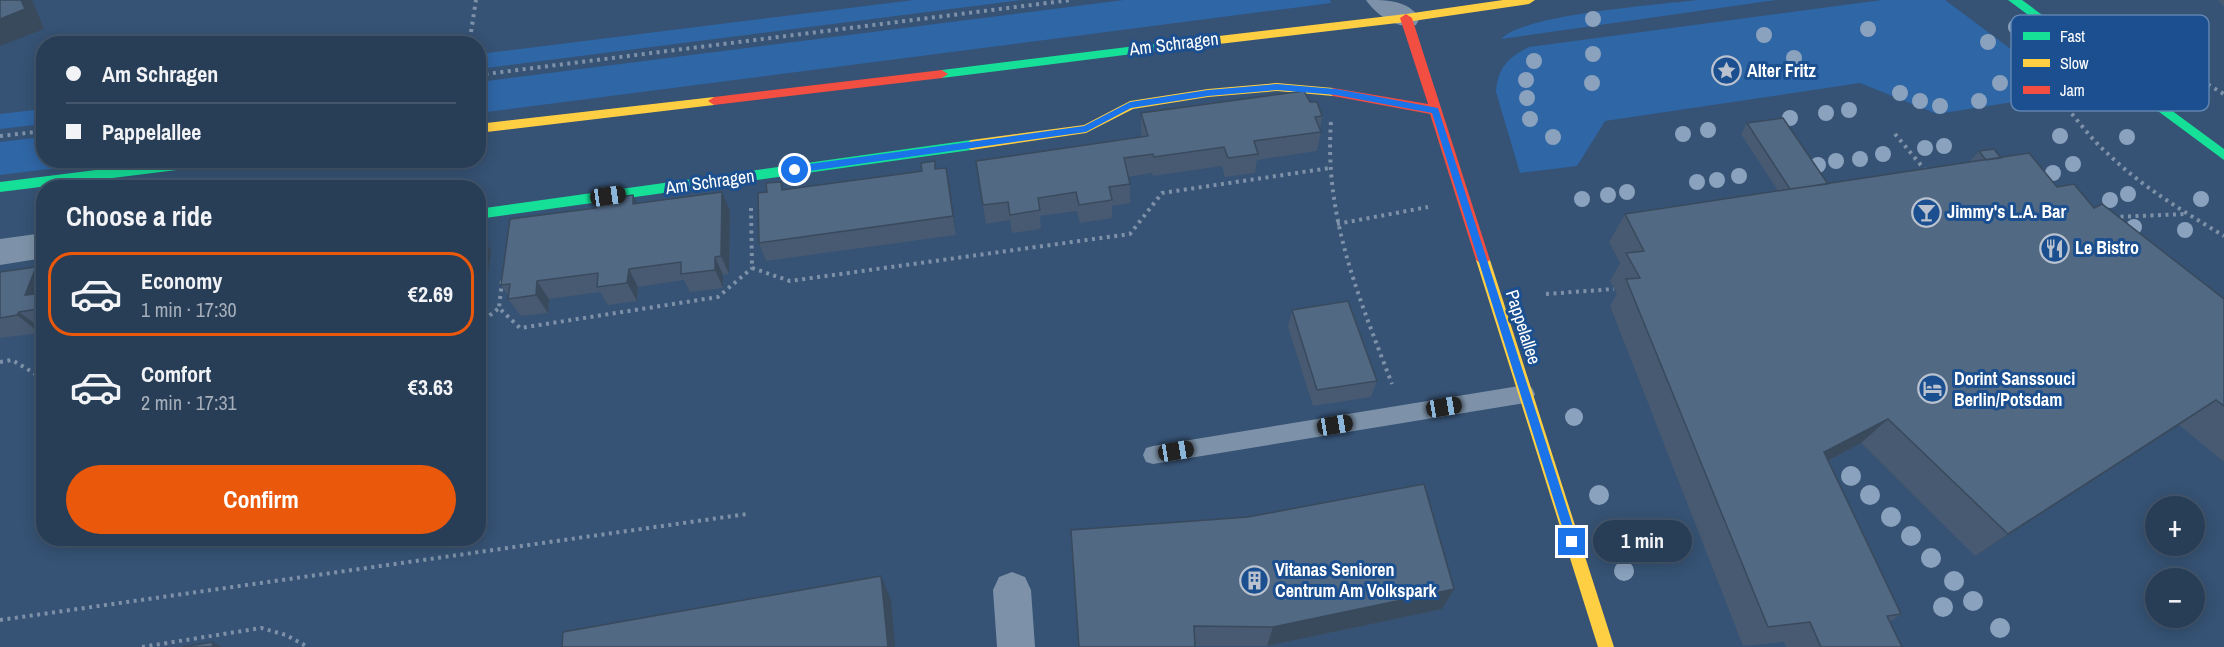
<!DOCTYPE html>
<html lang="en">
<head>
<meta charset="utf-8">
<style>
  :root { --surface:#283e57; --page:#344961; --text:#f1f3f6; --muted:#a5aeba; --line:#44576d; --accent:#ea580c }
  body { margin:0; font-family:"Archivo Narrow",sans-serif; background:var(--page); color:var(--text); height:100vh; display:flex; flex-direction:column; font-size:22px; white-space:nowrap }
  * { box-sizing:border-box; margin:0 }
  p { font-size:20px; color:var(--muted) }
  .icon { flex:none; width:33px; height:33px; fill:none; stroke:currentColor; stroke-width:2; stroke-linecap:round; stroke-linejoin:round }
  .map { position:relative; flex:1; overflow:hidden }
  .sheet { position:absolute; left:36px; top:180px; width:450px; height:366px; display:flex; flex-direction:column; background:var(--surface); border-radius:24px; box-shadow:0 3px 15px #0003,0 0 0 2px var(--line) }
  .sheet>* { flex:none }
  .banner { position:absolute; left:36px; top:36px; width:450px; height:132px; border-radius:24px; box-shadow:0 3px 15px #0003,0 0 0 2px var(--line); display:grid; align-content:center; height:132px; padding:0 30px; background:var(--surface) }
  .tools { position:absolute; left:2145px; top:496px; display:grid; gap:12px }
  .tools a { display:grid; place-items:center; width:60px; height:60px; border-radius:50%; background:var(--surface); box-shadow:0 3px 15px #0003,0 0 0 2px var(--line); font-size:30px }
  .end { position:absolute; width:27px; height:27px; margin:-14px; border:8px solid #1a73e8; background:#fff; box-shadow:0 0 0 3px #fff }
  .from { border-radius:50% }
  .bubble { position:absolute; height:42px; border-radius:21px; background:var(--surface); box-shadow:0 3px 15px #0003,0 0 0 2px var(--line); font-size:20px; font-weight:800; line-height:42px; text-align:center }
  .car { position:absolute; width:18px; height:36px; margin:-18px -9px; border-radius:8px; box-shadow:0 0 4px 2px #0007; background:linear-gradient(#222 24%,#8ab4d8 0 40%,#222 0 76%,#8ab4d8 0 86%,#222 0) }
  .banner b { display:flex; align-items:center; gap:21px; height:57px; font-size:22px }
  .banner b+b { border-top:2px solid var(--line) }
  .banner i { width:15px; height:15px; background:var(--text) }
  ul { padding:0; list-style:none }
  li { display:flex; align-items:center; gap:18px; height:84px; margin:0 12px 9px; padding:0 18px; border:3px solid transparent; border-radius:24px }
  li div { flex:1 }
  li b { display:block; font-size:22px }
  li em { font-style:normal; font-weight:800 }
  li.active { border-color:var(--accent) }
  li>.icon { width:54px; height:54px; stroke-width:1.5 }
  h2 { padding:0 30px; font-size:27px; line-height:72px }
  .primary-button { display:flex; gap:12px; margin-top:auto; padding:12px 30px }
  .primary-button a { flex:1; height:69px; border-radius:36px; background:var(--accent); color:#fff; font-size:24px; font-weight:800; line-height:69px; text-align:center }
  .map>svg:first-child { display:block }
  .green { fill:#2f66a5 }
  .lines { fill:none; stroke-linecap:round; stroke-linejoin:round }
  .path { stroke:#7d92a8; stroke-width:4; stroke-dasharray:3 4.5; stroke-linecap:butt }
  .lane { fill:#7d92a8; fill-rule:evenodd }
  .street { fill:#7d92a8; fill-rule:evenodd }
  .fast { fill:#16e098; fill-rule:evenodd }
  .slow { fill:#ffcf43; fill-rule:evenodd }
  .jam { fill:#f24e42; fill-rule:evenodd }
  .tree { fill:#8aa2be }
  .wall { fill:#475a72 }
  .shaded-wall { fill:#394a5c }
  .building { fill:#526984; stroke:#394a5c; stroke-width:1.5 }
  .route { fill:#1a73e8 }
  .labels { text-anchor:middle; stroke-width:6; stroke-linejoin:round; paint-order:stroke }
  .street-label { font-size:18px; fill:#fff; stroke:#1b4f8f }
  .poi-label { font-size:18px; font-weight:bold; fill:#fff; stroke:#1b4f8f; text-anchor:start }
  .key { fill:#1b4f8f; stroke:#5f84b1; stroke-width:1.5 }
  .key-label { font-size:16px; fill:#fff }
</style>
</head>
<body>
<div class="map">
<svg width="2224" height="647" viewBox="0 0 2224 647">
  <rect width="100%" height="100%" fill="#365274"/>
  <path class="green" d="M914,0H1022L479,69V54Z
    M1124,0H1330L1331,3L479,113V82Z
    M1697,0H1776L1501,39C1524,14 1658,5 1697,0Z
    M1882,0H1945L2070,93L1937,114L1860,83L1605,121L1577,166L1520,173L1496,92C1498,67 1508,58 1529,47Z
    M43,109V124L0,129V114Z
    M43,137L44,160L114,161L0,175V142Z"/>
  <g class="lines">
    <path class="path" d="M471,32L476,0
      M2124,35L2224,94
      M478,75L1071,0
      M2067,108C2080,123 2092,140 2107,153C2142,187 2183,211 2224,236
      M1331,122C1324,217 1359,297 1392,384
      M1895,134L1925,170
      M0,136L44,131
      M751,208L752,268L790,281L1130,234L1162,193L1330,168
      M2113,217L2186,214
      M1337,224L1428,207
      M502,281L499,308L520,328L718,297L752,268
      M1546,294L1614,289
      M478,325L499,308
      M0,362L12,360L44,379
      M0,620L747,514
      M142,647L261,628L286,635L308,647"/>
    <path class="lane" d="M1525,385L1532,388L1535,394L1532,400L1525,403L1153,464L1146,462L1143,455L1146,448L1153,446Z"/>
    <path class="street" d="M1366,0C1388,0 1407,0 1420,18L1416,25C1398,30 1376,15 1366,0Z
      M44,233V258L0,265V239Z
      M1012,572L1025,577L1031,590L1035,647H997L993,590L999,577Z"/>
    <path class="fast" d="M2008,0H2022L2224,149V160Z
      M1168,42L1172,43V49L942,78L936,74L942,70Z
      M971,140L977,145L971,150L478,219V209Z
      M176,160H223L217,165L0,192V182Z"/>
    <path class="slow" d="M1503,0H1535L1529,4L1406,22L1168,50L1162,46L1168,42L1406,14Z
      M1277,83L1333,88L1339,92L1333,96L1277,91L1208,97L1133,109L1086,133L971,150L965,145L971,140L1084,125L1130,101L1208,89Z
      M714,97L720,101L714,105L478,133V124Z
      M1483,255L1490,260L1614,647H1598L1476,260Z"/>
    <path class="jam" d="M1406,14L1412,18L1490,260L1483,265L1476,260L1430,114L1333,96L1327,92L1333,88L1428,104L1400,18Z
      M942,70L948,74L942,78L714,105L708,101L714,97Z"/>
  </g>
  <g class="tree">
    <circle cx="1593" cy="19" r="8"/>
    <circle cx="2016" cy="27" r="8"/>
    <circle cx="1868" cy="29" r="8"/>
    <circle cx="1764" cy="35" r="8"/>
    <circle cx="1988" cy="42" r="8"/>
    <circle cx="1593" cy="54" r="8"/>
    <circle cx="1794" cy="58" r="8"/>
    <circle cx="1534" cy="61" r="8"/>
    <circle cx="1526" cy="80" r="8"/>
    <circle cx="1592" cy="83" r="8"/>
    <circle cx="2000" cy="83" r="8"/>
    <circle cx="1900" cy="93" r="8"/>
    <circle cx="1527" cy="98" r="8"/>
    <circle cx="1920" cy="101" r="8"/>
    <circle cx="1979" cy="101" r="8"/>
    <circle cx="1940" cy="106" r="8"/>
    <circle cx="1849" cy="110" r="8"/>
    <circle cx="1826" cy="113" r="8"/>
    <circle cx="1790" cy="118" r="8"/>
    <circle cx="1530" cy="119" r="8"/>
    <circle cx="1708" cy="130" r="8"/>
    <circle cx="1683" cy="134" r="8"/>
    <circle cx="2060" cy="136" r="8"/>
    <circle cx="1553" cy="137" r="8"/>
    <circle cx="2127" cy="137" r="8"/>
    <circle cx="1944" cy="146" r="8"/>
    <circle cx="1925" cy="148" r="8"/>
    <circle cx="1883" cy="154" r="8"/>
    <circle cx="1860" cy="159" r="8"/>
    <circle cx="1836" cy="161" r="8"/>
    <circle cx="2073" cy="164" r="8"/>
    <circle cx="1818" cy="165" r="8"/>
    <circle cx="2053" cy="173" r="8"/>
    <circle cx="1739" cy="176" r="8"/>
    <circle cx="1717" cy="180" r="8"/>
    <circle cx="1697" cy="182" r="8"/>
    <circle cx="1627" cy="192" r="8"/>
    <circle cx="2128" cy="194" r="8"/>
    <circle cx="1608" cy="195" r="8"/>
    <circle cx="1582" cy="199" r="8"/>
    <circle cx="2201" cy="199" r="8"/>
    <circle cx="2110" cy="200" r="8"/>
    <circle cx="2134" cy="227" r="8"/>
    <circle cx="2185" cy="230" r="8"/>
    <circle cx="1574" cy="417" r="9"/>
    <circle cx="1851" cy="476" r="10"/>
    <circle cx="1599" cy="495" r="10"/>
    <circle cx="1870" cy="495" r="10"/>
    <circle cx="1891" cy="517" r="10"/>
    <circle cx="1911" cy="536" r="10"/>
    <circle cx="1931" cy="558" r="10"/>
    <circle cx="1624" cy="571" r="10"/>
    <circle cx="1954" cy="581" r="10"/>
    <circle cx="1973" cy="601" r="10"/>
    <circle cx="1943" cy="607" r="10"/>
    <circle cx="2000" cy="628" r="10"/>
  </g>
  <path class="wall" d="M2218,0H2224V6Z
    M1310,102L1322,116L1320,130L1321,132L1317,151L1257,160L1255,173L1225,177L1222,166L1153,176L1152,173L1128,177L1130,184V203L1112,206V218L1080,223L1077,211L1040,216L1041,229L1012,233L1010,220L986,224L976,161L1142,137L1141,132V113Z
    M1747,123L1828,184L1971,162L1970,161L1979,151L2001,158L2057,187L2094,208L2224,299V462L2179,425L1975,556L1861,443L1828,461L1901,614L1890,622L1902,647H1786L1784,642L1743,646L1610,306L1617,294L1610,281L1620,263L1609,242L1625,214L1778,191L1741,134Z
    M946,168L956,235L766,261L759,243L784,190Z
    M722,192L730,211L729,274L723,275V288L690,292L684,280L638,287L637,301L608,305L600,292L549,299L548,313L521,316L508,299V295L501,285L637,203Z
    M478,232L491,250L484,305H478Z
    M36,267L44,273V329H42L40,333L0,338V272Z
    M1292,310L1377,381L1371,397L1313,406L1288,327Z
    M1071,530L1442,609L1267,646H1195Z"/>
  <path class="shaded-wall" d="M21,0H32L44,29L0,46V19Z
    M946,168L950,187L956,235L953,216Z
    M722,192L730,211L729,274L721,256Z
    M633,195L642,213L633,204Z
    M478,232L491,250L484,305L478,298Z
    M715,257L723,275V288L715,270Z
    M36,267L44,273V308L25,295Z
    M629,269L638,287L637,301L627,283Z
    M537,281L549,299L548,313L536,295Z
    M19,312L42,329L40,333L17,315Z
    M2216,400L2179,425L1975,556L2008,534Z
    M1888,419L1861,443L1799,476L1824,452Z
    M881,576L891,600L895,647H888Z
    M1454,589L1442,609L1267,646L1273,627Z
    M213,642L222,647H212Z"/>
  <path class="building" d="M0,0H21L25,9L0,19Z
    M1304,91L1310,102H1317L1322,116L1315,117L1321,132L1254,141L1258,154L1228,158L1224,147L1154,157L1153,154L1124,158L1130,184L1109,187L1112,200L1079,205L1076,192L1038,198L1040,210L1010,215L1008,202L983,205L976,161L1148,136L1141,113Z
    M1783,118L1828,184L1790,189L1747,123Z
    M1994,149L2001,158L1986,160L1979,151Z
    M2029,153L2057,187L2074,184L2094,208L2102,204L2224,299V406L2216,400L2008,534L1888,419L1824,452L1901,614L1887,616L1902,647H1821L1810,622L1768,627L1626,279L1640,278L1626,253L1644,251L1625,214Z
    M935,161V169L946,168L953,216L759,243L758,193L767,192L766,183L781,182L782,190L901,174L922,171L921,163Z
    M722,192L721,256L715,257V270L681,274V262L629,269L627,283L597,287L598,273L537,281L536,295L508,299L510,284L501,285L510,219L596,208L597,200L633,195V204Z
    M36,267L25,295L44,293V308L19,312L17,315L0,318V272Z
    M1348,301L1377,381L1317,390L1292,310Z
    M1424,484L1454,589L1273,627L1194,626L1195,647H1079L1071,530L1248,517Z
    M881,576L888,647H562L563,632Z
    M213,642L212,647H182Z"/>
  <path class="route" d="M1277,84L1336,89L1438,108L1578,542L1576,545H1568L1567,542L1432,113L1336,95L1277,90L1208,96L1131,108L1086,132L795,173L790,170L795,166L1084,126L1130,102L1208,90Z"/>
  <defs>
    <symbol id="sight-ring" viewBox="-11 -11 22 22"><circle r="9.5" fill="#1b4f8f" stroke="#b9c2ce" stroke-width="1.5"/><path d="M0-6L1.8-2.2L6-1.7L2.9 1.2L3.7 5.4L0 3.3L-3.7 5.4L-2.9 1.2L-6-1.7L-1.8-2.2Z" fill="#b9c2ce"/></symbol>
    <symbol id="bar-ring" viewBox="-11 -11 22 22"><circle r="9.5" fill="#1b4f8f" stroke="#b9c2ce" stroke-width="1.5"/><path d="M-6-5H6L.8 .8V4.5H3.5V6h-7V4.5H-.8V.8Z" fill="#b9c2ce"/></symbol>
    <symbol id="restaurant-ring" viewBox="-11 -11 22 22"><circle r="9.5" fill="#1b4f8f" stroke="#b9c2ce" stroke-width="1.5"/><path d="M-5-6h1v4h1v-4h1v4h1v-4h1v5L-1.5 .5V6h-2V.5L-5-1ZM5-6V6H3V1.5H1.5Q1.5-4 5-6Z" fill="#b9c2ce"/></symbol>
    <symbol id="hotel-ring" viewBox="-11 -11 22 22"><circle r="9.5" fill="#1b4f8f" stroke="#b9c2ce" stroke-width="1.5"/><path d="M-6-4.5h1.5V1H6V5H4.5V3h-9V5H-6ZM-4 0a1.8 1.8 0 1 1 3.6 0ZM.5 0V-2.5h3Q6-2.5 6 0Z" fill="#b9c2ce"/></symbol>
    <symbol id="building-ring" viewBox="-11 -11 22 22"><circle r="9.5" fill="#1b4f8f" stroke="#b9c2ce" stroke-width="1.5"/><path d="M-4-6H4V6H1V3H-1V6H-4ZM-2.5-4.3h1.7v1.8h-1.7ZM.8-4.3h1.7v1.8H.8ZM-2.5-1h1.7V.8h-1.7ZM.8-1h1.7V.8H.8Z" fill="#b9c2ce"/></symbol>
  </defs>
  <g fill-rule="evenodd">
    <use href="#sight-ring" x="1710" y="54" width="33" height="33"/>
    <use href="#bar-ring" x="1910" y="196" width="33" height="33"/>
    <use href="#restaurant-ring" x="2038" y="232" width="33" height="33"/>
    <use href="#hotel-ring" x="1916" y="372" width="33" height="33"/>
    <use href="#building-ring" x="1238" y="564" width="33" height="33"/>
  </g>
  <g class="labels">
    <g class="street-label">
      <text transform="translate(1174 44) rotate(-7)" y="6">Am Schragen</text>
      <text transform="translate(710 182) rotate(-8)" y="6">Am Schragen</text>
      <text transform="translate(1523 327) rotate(72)" y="6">Pappelallee</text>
    </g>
    <g class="poi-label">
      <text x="1747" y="77">Alter Fritz</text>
      <text x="1947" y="218">Jimmy's L.A. Bar</text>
      <text x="2075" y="254">Le Bistro</text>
      <text x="1954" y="385">Dorint Sanssouci<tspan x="1954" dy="21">Berlin/Potsdam</tspan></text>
      <text x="1275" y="576">Vitanas Senioren<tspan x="1275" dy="21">Centrum Am Volkspark</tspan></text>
    </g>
  </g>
  <rect x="2011" y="15" width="198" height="96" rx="9" class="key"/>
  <rect x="2023" y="32" width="27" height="8" fill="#16e098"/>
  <rect x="2023" y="59" width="27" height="8" fill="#ffcf43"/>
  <rect x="2023" y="86" width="27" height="8" fill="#f24e42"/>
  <g class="key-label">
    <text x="2060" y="42">Fast</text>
    <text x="2060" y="69">Slow</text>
    <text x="2060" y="96">Jam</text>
  </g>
</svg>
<div class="tools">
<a>+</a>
<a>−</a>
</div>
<i class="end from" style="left:795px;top:170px"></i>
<i class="end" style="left:1572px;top:542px"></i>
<div class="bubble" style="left:1593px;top:520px;width:99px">1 min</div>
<i class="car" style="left:608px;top:196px;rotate:82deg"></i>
<i class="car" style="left:1444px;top:407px;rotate:81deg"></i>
<i class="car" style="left:1335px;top:425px;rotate:81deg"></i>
<i class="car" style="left:1176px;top:451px;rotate:81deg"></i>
<div class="banner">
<b><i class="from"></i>Am Schragen</b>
<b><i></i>Pappelallee</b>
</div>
<section class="sheet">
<h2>Choose a ride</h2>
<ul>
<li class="active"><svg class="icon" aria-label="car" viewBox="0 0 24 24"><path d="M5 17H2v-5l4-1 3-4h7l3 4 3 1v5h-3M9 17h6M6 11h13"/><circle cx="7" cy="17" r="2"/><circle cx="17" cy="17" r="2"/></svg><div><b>Economy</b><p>1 min · 17:30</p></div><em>€2.69</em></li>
<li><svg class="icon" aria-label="car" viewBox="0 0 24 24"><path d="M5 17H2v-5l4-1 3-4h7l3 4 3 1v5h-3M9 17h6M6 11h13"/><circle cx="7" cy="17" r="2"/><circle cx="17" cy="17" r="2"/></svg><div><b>Comfort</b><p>2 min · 17:31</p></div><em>€3.63</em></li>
</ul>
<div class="primary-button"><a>Confirm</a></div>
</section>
</div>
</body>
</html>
